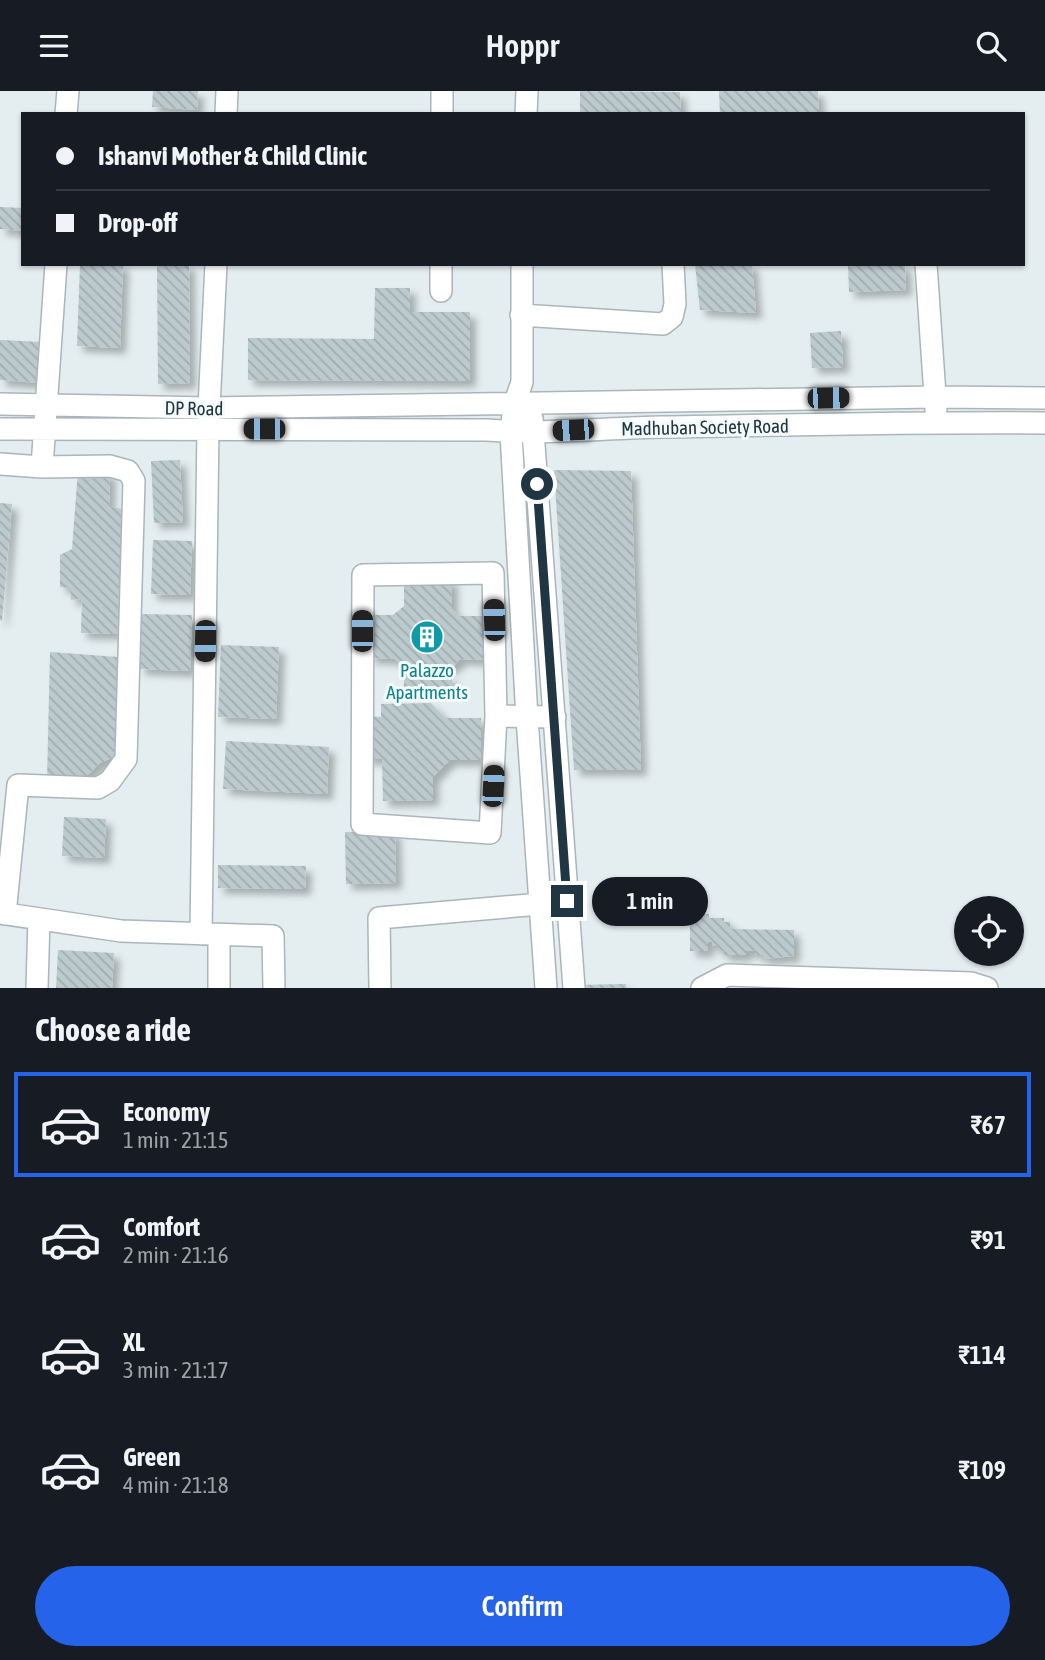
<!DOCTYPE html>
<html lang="en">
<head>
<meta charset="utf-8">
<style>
  :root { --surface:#171b24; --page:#242831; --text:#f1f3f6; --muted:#9ea1a6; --line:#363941; --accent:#2563eb }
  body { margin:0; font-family:"Asap Condensed",sans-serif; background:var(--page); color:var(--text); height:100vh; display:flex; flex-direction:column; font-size:26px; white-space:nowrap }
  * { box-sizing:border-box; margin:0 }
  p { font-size:23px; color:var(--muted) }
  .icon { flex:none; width:38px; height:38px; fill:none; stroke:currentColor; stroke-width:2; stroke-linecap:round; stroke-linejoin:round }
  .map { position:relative; height:897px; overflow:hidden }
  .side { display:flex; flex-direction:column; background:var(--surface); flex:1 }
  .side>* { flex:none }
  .hud { position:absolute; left:21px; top:21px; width:1004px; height:154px; border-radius:0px; box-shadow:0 2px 5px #0004; display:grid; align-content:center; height:154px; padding:0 35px; background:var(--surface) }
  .fabs { position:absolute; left:954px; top:805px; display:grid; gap:14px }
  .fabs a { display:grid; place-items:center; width:70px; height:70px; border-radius:50%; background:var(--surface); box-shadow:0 2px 5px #0004; font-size:35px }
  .end { position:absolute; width:32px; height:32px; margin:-16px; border:9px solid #213643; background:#fff; box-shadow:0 0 0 4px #fff }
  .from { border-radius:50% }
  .bubble { position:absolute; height:49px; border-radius:24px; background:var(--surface); box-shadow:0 2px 5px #0004; font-size:23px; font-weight:600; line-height:49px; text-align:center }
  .car { position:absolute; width:21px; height:42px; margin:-21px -10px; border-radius:9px; box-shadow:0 0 5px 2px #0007; background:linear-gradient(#222 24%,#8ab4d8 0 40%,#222 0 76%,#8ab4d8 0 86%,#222 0) }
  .hud b { display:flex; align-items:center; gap:24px; height:66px; font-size:26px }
  .hud b+b { border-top:2px solid var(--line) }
  .hud i { width:18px; height:18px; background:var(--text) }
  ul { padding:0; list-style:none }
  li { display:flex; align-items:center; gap:21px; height:105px; margin:0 14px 10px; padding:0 21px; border:4px solid transparent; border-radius:0px }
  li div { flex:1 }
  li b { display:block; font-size:26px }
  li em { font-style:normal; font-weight:600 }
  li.selected { border-color:var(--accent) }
  li>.icon { width:63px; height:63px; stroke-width:1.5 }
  h2 { padding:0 35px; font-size:32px; line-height:84px }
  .button { display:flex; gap:14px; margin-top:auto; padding:14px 35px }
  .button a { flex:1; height:80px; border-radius:42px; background:var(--accent); color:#fff; font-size:28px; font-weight:600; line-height:80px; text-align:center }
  header { display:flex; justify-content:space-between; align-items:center; height:91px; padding:0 35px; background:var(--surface); font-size:32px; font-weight:600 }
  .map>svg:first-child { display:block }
  .building { fill:url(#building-back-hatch); filter:url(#shadow) }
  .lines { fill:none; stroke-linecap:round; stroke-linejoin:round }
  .minor-casing { stroke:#aab6bb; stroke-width:24 }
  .minor { stroke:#fff; stroke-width:21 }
  .route { stroke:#213643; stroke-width:9 }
  .labels { text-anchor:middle; stroke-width:6; stroke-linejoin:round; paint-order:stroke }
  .street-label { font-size:19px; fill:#213643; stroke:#f5fafb }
  .culture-label { font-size:19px; fill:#0d838f; stroke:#f5fafb }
</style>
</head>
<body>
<header><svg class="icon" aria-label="menu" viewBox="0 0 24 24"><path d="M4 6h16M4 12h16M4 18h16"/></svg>Hoppr<svg class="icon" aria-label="search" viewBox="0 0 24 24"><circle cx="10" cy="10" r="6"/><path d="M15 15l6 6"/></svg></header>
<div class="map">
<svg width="1045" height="897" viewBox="0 0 1045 897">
  <defs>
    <pattern id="building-back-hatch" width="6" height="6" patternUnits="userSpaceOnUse" patternTransform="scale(1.75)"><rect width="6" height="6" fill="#bcc9cd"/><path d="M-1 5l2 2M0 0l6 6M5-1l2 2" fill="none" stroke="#a1adb1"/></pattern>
    <filter id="shadow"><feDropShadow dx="6" dy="6" stdDeviation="3.5" flood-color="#0004"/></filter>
  </defs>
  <rect width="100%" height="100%" fill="#e4edef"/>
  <path class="building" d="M153,0H198L197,19L152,16Z
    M580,0L680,1L681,23H580Z
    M719,0H818L819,22L720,23Z
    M0,116L23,117V140L0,138Z
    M80,173H123L120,257L77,255Z
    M157,173H189L190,292L158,293Z
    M695,173H752L756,222L700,219Z
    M848,173H905L906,199L849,201Z
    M375,197H410V221H470V290L248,289V247L374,248Z
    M841,240L843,276L812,277L810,242Z
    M0,249L42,251L39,292L0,289Z
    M180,369L183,431L154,432L151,370Z
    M554,379L631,380L641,679H574Z
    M78,380L110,382L109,415L122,418L117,543L81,542L82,508L71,509L70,497L60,496V464L72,458Z
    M0,412L12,413L2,530L0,529Z
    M153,449L192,450L190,504L151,503Z
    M404,488H452V518L459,525H485L484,569L460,568L452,577L441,576V586H452V598H404V575L395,568L369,567V524H393L404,515Z
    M141,523L192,524L190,580L139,578Z
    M221,554L279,556L276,628L218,626Z
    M50,561L118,566L116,665L100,672L80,691L47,690Z
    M431,612L445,627H481V669H450L433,686V709L383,710L382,668H366V625L381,626V613Z
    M226,650L329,656L327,703L223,698Z
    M64,726L106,728L104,767L62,765Z
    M395,740L396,792L346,793L345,741Z
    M218,774L306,775L305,798L218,797Z
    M690,823H709V827H724V831H730V838L794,839V865L763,868V864H755V857L753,860H746V864H724V860H718V855H712V851H708V860H690Z
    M58,859L114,862L112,897H56Z
    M626,893V897H578L577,894Z"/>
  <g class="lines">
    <defs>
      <path id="minor" d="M66,23L68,0
        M226,23L227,0
        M442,23V0
        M526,23L527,0
        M522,173V291L514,314L511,342L527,627L546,897
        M926,173L936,319
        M441,200V173
        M521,224L663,233L672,226L675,213L673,173
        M0,313L209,317L936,306L1045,307
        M532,327L574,897
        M0,338L487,339C544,344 604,337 662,336C790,334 917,331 1045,332
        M0,373L42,376L56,173
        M496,625L493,482L363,484L362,733L490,742L496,625L555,626
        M0,822L121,840L273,845L274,897
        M5,823L18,694L98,697L110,690L126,668L134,390L128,380L110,375L42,376
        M201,843L208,337L216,173
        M37,897L39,828
        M219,897V844
        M380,897L379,827L552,812
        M702,897L727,884L971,892L987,897"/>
    </defs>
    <use href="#minor" class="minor-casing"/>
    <use href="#minor" class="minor"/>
  </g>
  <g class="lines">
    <path class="route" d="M537,393L567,810"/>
  </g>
  <defs>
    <symbol id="building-disc" viewBox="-11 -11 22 22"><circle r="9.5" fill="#0f9aa8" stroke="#f5fafb"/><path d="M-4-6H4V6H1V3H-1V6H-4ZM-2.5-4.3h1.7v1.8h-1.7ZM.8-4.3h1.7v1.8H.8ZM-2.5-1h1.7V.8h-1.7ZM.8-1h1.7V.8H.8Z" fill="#fff"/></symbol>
  </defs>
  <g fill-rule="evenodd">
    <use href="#building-disc" x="408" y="527" width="38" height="38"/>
  </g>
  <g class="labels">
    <g class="street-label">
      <text transform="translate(194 317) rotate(1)" y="7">DP Road</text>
      <text transform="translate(705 336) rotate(-1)" y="7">Madhuban Society Road</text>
    </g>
    <g class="culture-label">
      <text x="427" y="586">Palazzo<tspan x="427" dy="22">Apartments</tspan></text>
    </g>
  </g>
</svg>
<div class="fabs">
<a><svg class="icon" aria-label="locate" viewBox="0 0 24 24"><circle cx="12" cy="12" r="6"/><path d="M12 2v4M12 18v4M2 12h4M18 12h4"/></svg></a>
</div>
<i class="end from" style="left:537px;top:393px"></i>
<i class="end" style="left:567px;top:810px"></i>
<div class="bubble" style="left:592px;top:786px;width:116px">1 min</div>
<i class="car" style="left:828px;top:307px;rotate:89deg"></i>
<i class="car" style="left:264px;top:338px;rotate:270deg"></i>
<i class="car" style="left:573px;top:339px;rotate:267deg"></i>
<i class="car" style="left:494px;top:529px;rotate:358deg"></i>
<i class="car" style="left:362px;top:540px;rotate:0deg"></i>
<i class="car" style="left:205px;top:550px;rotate:181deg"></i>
<i class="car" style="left:493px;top:695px;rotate:3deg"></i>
<div class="hud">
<b><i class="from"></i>Ishanvi Mother &amp; Child Clinic</b>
<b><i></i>Drop-off</b>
</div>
</div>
<section class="side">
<h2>Choose a ride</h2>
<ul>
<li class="selected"><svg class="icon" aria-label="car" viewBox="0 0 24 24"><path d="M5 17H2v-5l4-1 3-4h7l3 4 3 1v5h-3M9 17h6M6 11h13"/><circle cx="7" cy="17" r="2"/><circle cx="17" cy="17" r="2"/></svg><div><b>Economy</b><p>1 min · 21:15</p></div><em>₹67</em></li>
<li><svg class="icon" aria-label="car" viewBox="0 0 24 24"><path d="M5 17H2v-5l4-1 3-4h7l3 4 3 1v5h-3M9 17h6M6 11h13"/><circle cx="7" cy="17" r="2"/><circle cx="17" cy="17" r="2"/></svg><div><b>Comfort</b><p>2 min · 21:16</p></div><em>₹91</em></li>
<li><svg class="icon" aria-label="car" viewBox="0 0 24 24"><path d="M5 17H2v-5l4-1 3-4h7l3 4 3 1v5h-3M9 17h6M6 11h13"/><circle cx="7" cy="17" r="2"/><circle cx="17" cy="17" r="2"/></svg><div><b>XL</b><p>3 min · 21:17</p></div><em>₹114</em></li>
<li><svg class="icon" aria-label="car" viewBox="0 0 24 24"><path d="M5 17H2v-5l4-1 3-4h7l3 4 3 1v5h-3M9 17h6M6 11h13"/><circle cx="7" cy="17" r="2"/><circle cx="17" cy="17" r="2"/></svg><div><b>Green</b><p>4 min · 21:18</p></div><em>₹109</em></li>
</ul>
<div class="button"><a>Confirm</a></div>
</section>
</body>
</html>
